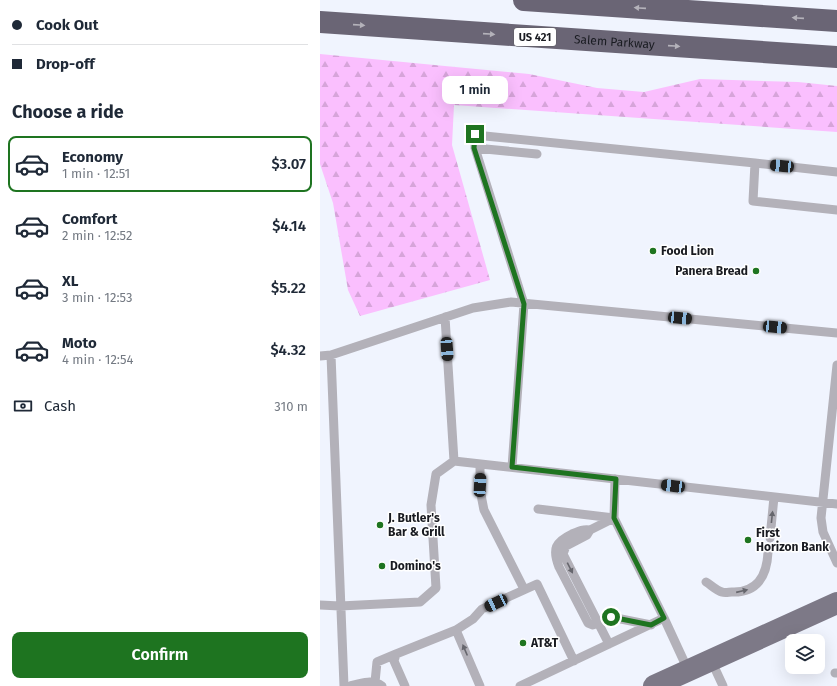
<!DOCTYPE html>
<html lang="en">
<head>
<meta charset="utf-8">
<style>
  :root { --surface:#fff; --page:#f6f6f7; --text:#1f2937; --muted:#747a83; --line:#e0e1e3; --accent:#1e7420 }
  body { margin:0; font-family:"Fira Sans",sans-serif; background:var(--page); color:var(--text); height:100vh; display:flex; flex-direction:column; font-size:15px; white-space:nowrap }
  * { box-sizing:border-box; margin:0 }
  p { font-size:13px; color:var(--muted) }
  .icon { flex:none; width:22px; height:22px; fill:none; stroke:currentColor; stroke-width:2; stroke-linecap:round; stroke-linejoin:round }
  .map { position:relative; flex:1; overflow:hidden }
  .sheet { display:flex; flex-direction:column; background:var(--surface); width:320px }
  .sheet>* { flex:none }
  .top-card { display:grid; align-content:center; height:88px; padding:0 12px; background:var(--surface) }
  .fabs { position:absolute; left:465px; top:634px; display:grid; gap:8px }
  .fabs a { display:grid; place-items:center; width:40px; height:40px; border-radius:8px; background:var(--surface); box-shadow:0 4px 16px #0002; font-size:20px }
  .end { position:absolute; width:18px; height:18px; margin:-9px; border:5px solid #1e7420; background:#fff; box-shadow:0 0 0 2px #fff }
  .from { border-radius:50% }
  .bubble { position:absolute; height:28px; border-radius:8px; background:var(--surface); box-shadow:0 4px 16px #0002; font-size:13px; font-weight:600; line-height:28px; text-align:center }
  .car { position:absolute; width:12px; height:24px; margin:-12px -6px; border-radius:5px; box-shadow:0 0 3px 1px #0007; background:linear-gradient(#222 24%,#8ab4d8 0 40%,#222 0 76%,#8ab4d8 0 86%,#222 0) }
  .top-card b { display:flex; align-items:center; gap:14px; height:38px; font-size:15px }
  .top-card b+b { border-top:1px solid var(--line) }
  .top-card i { width:10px; height:10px; background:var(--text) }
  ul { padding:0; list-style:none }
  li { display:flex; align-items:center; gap:12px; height:56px; margin:0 8px 6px; padding:0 4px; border:2px solid transparent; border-radius:8px }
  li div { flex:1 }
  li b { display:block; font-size:15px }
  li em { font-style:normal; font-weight:600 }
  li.selected { border-color:var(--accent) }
  li>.icon { width:36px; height:36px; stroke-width:1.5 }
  h2 { padding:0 12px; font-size:18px; line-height:48px }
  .pay { display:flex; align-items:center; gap:10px; height:44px; padding:0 12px; font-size:15px }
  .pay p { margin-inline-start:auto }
  .cta { display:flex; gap:8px; margin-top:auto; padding:8px 12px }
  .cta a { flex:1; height:46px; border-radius:8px; background:var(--accent); color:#fff; font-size:16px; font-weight:600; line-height:46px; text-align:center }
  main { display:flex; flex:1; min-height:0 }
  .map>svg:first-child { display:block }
  .forest { fill:url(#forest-firs) }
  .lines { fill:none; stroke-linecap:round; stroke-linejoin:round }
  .lane { stroke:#b3b1b9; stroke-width:9 }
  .primary { stroke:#7d7987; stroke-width:22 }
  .highway { stroke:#6a6575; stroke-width:22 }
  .oneway { fill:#b4b2ba }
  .oneway2 { fill:#66666d }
  .route { stroke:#1e7420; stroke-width:5 }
  .poi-dot { fill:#1e7420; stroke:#fff; stroke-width:1.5 }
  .labels { text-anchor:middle; stroke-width:3; stroke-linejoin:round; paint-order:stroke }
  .shield { fill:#fff; stroke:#5e5f64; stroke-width:1 }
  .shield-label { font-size:11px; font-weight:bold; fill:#191b21 }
  .street-label { font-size:12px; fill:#191b21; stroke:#fff }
  .poi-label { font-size:12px; font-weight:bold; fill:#191b21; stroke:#fff; text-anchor:start }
</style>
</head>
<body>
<main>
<section class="sheet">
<div class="top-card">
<b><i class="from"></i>Cook Out</b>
<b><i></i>Drop-off</b>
</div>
<h2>Choose a ride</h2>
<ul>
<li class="selected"><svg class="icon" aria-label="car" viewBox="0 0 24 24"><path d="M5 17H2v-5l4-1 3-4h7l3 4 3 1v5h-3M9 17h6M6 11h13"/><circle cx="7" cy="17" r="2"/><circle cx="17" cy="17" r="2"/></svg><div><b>Economy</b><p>1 min · 12:51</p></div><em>$3.07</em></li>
<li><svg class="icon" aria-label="car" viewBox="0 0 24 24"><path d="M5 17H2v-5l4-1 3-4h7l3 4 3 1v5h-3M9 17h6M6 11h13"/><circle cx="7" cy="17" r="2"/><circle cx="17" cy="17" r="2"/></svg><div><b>Comfort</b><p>2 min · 12:52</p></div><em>$4.14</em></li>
<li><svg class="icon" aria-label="car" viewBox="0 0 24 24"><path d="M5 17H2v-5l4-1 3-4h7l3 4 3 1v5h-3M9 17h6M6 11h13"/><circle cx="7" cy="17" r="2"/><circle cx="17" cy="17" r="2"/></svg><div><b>XL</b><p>3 min · 12:53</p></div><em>$5.22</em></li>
<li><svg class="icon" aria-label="car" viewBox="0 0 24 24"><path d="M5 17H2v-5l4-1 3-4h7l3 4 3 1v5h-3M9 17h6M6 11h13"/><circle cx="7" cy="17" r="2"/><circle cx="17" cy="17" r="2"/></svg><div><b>Moto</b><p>4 min · 12:54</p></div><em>$4.32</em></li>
</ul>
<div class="pay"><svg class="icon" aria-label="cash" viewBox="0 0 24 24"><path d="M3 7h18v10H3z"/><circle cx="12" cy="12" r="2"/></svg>Cash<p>310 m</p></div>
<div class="cta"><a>Confirm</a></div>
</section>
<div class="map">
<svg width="517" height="686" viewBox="0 0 517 686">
  <defs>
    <pattern id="forest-firs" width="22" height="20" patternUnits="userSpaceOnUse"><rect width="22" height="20" fill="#fabffe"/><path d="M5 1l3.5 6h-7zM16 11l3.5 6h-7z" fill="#d6a4d9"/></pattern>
  </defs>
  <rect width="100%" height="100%" fill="#f0f4fe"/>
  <path class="forest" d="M0,54L209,74L277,88L324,92L380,79L478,82L517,86V132L134,105L132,145L170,280L40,316L28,290L13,203L0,164Z"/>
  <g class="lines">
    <path class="lane" d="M155,148L217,154
      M517,172L435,163L433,201L517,210
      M125,317L134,461
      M11,355L24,686
      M0,356L11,355L153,308L191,302L517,333
      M517,365L501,518L503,532L517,563
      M160,464C160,480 160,494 164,510L204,589
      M192,467L204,304L155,148V135L435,163
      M295,479L294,518L344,618
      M218,509L294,518
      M270,530C263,529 259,531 252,534C235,542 232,549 239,567L268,623L273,625L291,617L331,625
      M450,538L454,497
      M386,582C391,585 397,591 402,592C405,593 409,592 412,592C437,593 447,576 448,552
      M0,605L20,606L100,602L116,588L111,505L116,474L134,461L517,504
      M136,630L153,619L162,609L217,584L254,661
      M289,644L243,554L246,546L267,535L270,530L294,518
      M391,660L403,686
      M515,673H517
      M55,682L57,662L76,654
      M30,686C41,683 53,679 62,686
      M85,686L74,661L76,654L136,630L160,686
      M200,686L344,618L368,670"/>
    <path class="primary" d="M334,686L517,603"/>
    <g class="highway">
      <path d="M204,0L517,21"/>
      <path id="s1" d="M0,22L517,57"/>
    </g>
  </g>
  <defs><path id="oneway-solid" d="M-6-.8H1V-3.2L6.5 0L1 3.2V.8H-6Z"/></defs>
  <g class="oneway">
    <use href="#oneway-solid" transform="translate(320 8) rotate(-176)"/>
    <use href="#oneway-solid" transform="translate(478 18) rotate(-176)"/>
    <use href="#oneway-solid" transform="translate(39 25) rotate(4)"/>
    <use href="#oneway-solid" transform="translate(169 34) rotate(4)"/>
    <use href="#oneway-solid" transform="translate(354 46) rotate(4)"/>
  </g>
  <g class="oneway2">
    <use href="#oneway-solid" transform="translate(452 517) rotate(-84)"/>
    <use href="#oneway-solid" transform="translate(250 568) rotate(63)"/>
    <use href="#oneway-solid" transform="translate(422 591) rotate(-13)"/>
    <use href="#oneway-solid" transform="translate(145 650) rotate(-113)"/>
  </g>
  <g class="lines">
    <path class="route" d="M155,134L154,148L204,304L192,467L296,479L294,518L344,618L331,625L291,617"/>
  </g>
  <g class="poi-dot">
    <circle cx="333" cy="251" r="4"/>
    <circle cx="436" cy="271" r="4"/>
    <circle cx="60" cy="525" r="4"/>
    <circle cx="428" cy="540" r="4"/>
    <circle cx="62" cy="566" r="4"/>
    <circle cx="203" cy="643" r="4"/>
  </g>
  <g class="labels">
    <rect class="shield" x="194" y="28" width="42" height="18" rx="3"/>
    <g class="shield-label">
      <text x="215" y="41">US 421</text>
    </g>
    <g class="street-label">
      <text dy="4" stroke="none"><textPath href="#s1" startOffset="295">Salem Parkway</textPath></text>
    </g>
    <g class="poi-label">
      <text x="341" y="255">Food Lion</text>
      <text x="428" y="275" text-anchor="end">Panera Bread</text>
      <text x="68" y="522">J. Butler's<tspan x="68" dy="14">Bar &amp; Grill</tspan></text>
      <text x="436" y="537">First<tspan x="436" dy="14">Horizon Bank</tspan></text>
      <text x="70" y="570">Domino's</text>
      <text x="211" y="647">AT&amp;T</text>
    </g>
  </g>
</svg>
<div class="fabs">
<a><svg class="icon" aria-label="layers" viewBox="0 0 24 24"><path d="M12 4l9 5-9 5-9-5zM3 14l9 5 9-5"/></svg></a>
</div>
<i class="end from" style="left:291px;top:617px"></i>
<i class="end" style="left:155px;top:134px"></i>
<div class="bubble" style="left:122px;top:76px;width:66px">1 min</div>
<i class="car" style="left:462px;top:166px;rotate:275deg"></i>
<i class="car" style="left:360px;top:318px;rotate:95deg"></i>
<i class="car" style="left:455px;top:327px;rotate:95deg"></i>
<i class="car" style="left:127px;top:349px;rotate:176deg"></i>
<i class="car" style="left:160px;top:485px;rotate:3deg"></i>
<i class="car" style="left:353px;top:486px;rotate:277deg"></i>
<i class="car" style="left:176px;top:603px;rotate:245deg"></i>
</div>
</main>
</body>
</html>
